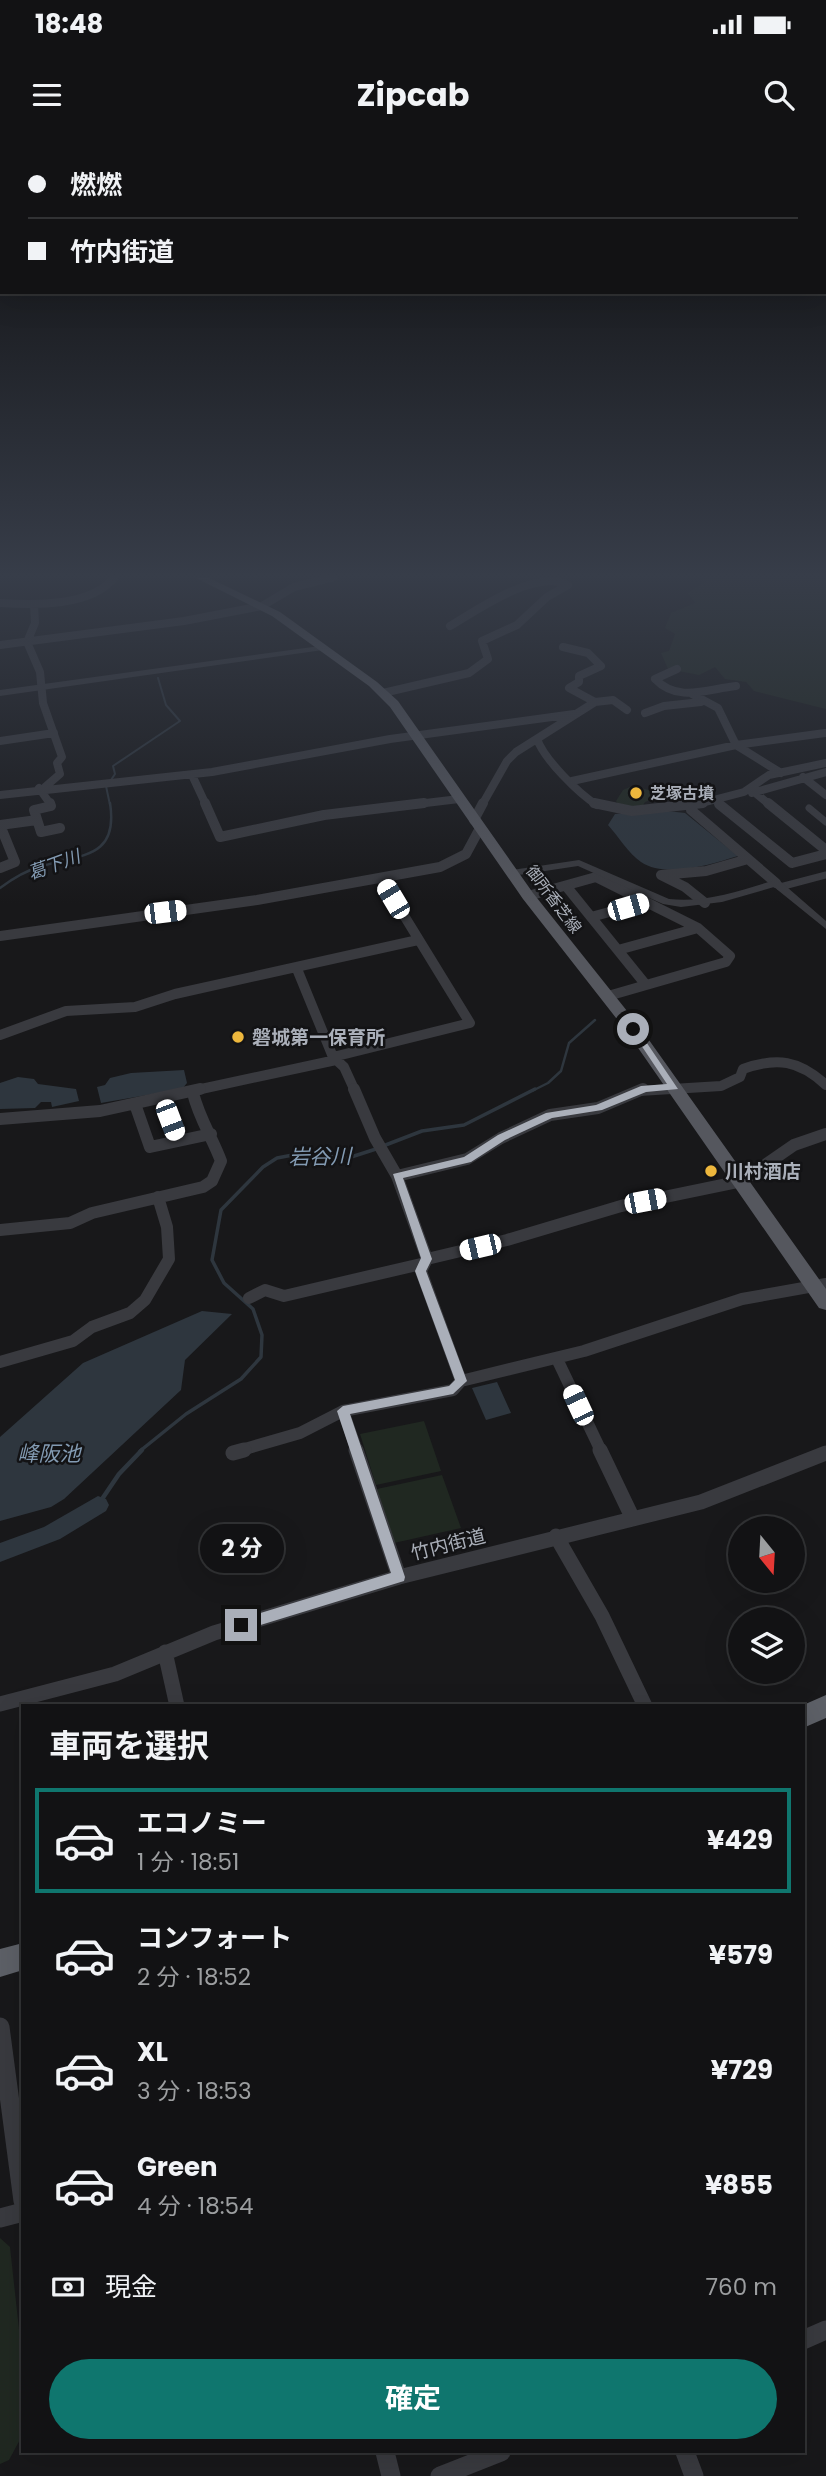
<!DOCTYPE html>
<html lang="ja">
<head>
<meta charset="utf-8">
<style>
  :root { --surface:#121214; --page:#1b1b1d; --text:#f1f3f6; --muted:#9c9ea0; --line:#313234; --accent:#0f766e }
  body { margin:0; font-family:Poppins,"Noto Sans JP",sans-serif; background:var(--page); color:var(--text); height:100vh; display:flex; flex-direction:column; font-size:26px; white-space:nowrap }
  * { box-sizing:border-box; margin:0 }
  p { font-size:23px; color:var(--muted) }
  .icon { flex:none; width:38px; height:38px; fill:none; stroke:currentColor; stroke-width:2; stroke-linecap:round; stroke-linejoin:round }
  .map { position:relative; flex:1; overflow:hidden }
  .side { position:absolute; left:21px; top:1564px; width:784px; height:749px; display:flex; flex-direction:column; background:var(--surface); border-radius:0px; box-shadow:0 7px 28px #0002,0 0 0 2px var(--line) }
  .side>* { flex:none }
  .hud { position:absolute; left:0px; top:0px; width:826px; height:154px; box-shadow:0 7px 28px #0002,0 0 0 2px var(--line); display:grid; align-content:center; height:154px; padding:0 28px; background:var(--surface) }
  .needle { width:46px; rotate:162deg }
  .fabs { position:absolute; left:728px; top:1376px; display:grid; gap:14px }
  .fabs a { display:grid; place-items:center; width:77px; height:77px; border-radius:50%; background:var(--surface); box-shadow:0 7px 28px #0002,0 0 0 2px var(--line); font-size:35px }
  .end { position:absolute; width:32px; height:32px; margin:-16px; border:9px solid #aaafb9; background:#111; box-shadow:0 0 0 4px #111 }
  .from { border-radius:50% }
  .bubble { position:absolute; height:49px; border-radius:24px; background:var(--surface); box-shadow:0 7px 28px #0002,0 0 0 2px var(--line); font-size:23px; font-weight:700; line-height:49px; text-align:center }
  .car { position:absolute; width:21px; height:42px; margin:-21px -10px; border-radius:9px; box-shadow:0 0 5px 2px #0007; background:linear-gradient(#fff 24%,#345 0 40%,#fff 0 76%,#345 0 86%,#fff 0) }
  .hud b { display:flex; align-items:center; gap:24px; height:66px; font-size:26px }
  .hud b+b { border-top:2px solid var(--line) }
  .hud i { width:18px; height:18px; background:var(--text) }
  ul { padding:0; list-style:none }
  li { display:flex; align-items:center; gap:21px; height:105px; margin:0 14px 10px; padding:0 14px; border:4px solid transparent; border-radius:0px }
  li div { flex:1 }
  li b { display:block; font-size:26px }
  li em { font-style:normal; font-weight:700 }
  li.selected { border-color:var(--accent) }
  li>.icon { width:63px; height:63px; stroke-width:1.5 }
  h2 { padding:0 28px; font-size:32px; line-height:84px }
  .pay { display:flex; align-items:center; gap:18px; height:77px; padding:0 28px; font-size:26px }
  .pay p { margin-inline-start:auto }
  .cta { display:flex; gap:14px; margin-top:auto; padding:14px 28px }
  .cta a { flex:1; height:80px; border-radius:42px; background:var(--accent); color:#fff; font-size:28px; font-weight:700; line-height:80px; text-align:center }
  .status { display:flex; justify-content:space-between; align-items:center; height:49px; padding:0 35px; background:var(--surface); direction:ltr }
  .status svg { height:19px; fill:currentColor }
  header { display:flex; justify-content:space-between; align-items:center; height:91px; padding:0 28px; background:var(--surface); font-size:32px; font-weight:700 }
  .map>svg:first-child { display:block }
  .green { fill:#202821 }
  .water { fill:#2e363e }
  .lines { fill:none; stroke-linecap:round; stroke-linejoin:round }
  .stream-far3 { stroke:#2e363e; stroke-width:2 }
  .stream-far2 { stroke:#2e363e; stroke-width:2.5 }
  .stream-far1 { stroke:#2e363e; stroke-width:3.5 }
  .stream { stroke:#2e363e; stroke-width:4.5 }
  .river { fill:#2e363e; fill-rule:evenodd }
  .pedestrian { stroke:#393a3f; stroke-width:7 }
  .minor-far4 { stroke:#393a3f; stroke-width:8 }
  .minor-far3 { stroke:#393a3f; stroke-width:10 }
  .minor-far2 { stroke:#393a3f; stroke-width:12 }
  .minor-far1 { stroke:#393a3f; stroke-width:15 }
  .minor { stroke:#393a3f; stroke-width:19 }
  .tertiary { fill:#393a3f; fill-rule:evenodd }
  .primary { fill:#55575e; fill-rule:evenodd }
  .trunk { fill:#5d6067; fill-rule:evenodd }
  .route { fill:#aaafb9 }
  .poi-dot { fill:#edb73d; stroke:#131315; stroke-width:2.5 }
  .labels { text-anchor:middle; stroke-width:5; stroke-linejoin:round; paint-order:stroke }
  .far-poi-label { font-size:16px; font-weight:bold; fill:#aaafb9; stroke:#131315; text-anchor:start }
  .far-street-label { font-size:16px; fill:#aaafb9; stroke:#131315 }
  .far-water-label { font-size:18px; font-style:italic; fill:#839bb3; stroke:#131315 }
  .poi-label { font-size:19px; font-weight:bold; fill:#aaafb9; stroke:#131315; text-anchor:start }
  .street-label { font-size:19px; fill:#aaafb9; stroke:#131315 }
  .water-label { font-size:21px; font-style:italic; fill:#839bb3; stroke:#131315 }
</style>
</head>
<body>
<div class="status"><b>18:48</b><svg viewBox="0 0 49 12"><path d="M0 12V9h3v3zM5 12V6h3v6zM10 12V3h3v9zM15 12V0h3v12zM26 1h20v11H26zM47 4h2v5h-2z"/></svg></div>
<header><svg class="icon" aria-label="menu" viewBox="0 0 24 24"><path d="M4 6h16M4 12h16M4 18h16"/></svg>Zipcab<svg class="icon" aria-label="search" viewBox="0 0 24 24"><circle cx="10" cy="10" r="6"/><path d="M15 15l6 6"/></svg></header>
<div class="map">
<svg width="826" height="2336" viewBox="0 0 826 2336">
  <rect width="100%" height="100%" fill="#18181a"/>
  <path class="green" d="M700,437L826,438V569L754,551L746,542L725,539L715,527L699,535L668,529L661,513L669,511L675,494L665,488L671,473L695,463L688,453L704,442Z
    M632,646L649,650L656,658L645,662L642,667L619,665L616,661L623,650Z
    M424,1281L441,1331L376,1345L360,1294Z
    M442,1335L461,1388L394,1403L377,1349Z
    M0,2098L10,2107L23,2226V2294L9,2320L0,2324Z"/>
  <path class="water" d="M658,670L685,673L738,716C712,724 666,739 641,722C629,714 618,696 608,685L615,674Z
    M184,930L187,943L182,949L101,963L97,947L105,945L110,938L131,933Z
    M18,937L34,939L38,944L76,949L79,961L52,967L51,962H41L35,968L0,969V943Z
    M202,1171L232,1174L185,1220L181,1250L64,1359L51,1367L0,1381V1297L83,1223Z
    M497,1242L511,1273L486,1280L472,1248Z"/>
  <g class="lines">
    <path class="stream-far3" d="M111,640L115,634L113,626L180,581L166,565L158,538
      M106,646L110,665"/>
    <path class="stream-far2" d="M0,748C12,739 25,731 39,727C79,714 119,720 110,663
      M532,951L548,943L561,931L569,903L595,880"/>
    <path class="stream-far1" d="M383,1006L422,991L464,985L535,949
      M140,1311L186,1274L241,1239L261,1217L262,1195L253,1169L224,1143L212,1120L221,1070L263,1027L277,1018L298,1014L348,1018L376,1009"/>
    <path class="stream" d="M98,1365L119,1334L142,1310"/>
    <path class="river" d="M98,1356L106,1359L109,1365L106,1371L60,1399L0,1422V1403L44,1387Z"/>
    <path class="pedestrian" d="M809,668L826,682
      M780,747L826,735"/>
    <path class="minor-far4" d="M0,463C35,465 91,467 115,437
      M27,502L40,532L43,563L62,617L57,623L60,634L45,647
      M27,502L35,483L34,464
      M0,505L184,481L262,466L294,447L334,437
      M677,529L655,539C678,563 707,549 736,546
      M383,553L469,533L488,519L482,501L517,485L547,457L568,445C535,429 479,469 450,486
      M692,554L718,568L736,605L781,633
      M595,562L613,560L627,570
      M645,573L664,566L701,562
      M537,599C544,619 579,654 597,665
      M0,601L54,593
      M192,635L206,665
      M803,637L826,655
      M572,641L736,605L825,593
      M39,648L51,665
      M754,652L770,665
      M752,653L826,632
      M0,655L212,632L390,599L574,574
      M409,665L459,659
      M482,665L507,621L516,612L595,562L569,548L579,542V536L601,526L588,513L563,507
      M694,665L744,652L769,635L826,623"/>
    <path class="minor-far3" d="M50,663L51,666L34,670L41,692L60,688
      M205,663L220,697L324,675L424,663
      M594,663L632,671L703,663
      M768,663L826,710
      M719,664L792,723L826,714
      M691,670L776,743
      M474,680L483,663
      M0,685L15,722L0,728
      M0,685L37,680
      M566,746L646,845
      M528,756L596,737L698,788L730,816L726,822L608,856
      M705,763L685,747L661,735L706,731L748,719
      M591,777L646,762
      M0,796L257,760L440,727L466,714L480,688
      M618,810L698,788
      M297,829L333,917L344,927L355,951
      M0,895L66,871L135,867L175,854L418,800
      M333,917L470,883L381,738
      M192,951L336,920
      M639,951L721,946L740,937L743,929C777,917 799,920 826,945"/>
    <path class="minor-far2" d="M354,949L375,998L397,1036L427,1119L421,1131L461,1241
      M162,959L178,1001
      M135,964L150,1007L211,994
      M0,979L100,971L200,949
      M397,1036L467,1019L501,998L550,975L598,968L643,949
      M0,1090L70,1083L92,1073L203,1047L212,1041L221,1021C212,997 199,978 193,953
      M427,1119L507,1100L621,1066L742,1041L794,1005L826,994
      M249,1158L265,1150L284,1156L421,1124
      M557,1219L601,1311
      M0,1222L73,1201L92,1187L130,1173L145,1160L169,1119L167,1087L158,1057
      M343,1271L357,1311
      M238,1311L300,1293L343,1271L453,1250L461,1241L584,1211L742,1159L826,1144"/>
    <path class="minor-far1" d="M356,1310L399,1437
      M600,1310L633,1379
      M233,1313L244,1310
      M556,1396L602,1476L645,1566
      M165,1512L177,1566
      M0,1564L115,1534L214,1493L399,1437L701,1362L826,1313"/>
    <path class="minor" d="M0,1887L23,2061
      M0,2078L23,2072
      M803,2200L826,2190
      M385,2312L391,2336
      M685,2312L694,2336
      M440,2336L501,2312"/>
    <path class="tertiary" d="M320,506L324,508L323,510L0,556V550Z
      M579,720L669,759C705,763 738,751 772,741H780L826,781V789L774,747L722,762L681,767L663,764L578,726L512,736L507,733L512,730Z"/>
    <path class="primary" d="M194,437H207L280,472L377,542L398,561L533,753L639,886L826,1149V1170L819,1168L627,892L523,759L390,567L369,546L272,476Z"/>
    <path class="trunk" d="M826,1555V1578L803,1588V1566H801Z
      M23,1803V1830L0,1837V1809Z"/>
  </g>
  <linearGradient id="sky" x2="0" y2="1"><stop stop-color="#0d0d0e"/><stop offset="0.57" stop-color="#373d49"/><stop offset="1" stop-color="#373d49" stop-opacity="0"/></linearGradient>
  <rect width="826" height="764" fill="url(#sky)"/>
  <path class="route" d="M629,887H636L678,949L646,952L602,970L552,978L505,1000L471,1022L403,1038L432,1119L426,1131L467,1241L453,1254L350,1274L405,1437L404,1441L241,1491L236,1489L234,1485L241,1479L391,1433L337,1271L343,1266L449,1246L455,1240L415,1131L421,1118L393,1034L464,1017L498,995L546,973L596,965L641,946L667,944Z"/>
  <g class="poi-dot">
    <circle cx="636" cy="653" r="7"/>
    <circle cx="238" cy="897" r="7"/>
    <circle cx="711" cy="1031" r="7"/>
  </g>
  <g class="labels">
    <g class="far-poi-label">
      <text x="650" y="659">芝塚古墳</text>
    </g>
    <g class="far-street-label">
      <text transform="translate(554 759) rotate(53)" y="6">御所香芝線</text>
    </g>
    <g class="far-water-label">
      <text transform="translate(54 725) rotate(-20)" y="6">葛下川</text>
    </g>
    <g class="poi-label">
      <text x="252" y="904">磐城第一保育所</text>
      <text x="725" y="1038">川村酒店</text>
    </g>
    <g class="street-label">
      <text transform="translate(448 1404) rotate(-14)" y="7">竹内街道</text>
    </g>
    <g class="water-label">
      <text transform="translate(320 1017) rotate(-1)" y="7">岩谷川</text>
      <text x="49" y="1321">峰阪池</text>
    </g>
  </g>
</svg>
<div class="fabs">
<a><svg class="needle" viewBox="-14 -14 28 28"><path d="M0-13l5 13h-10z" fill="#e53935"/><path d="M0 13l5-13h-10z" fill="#9c9ea0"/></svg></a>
<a><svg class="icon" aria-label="layers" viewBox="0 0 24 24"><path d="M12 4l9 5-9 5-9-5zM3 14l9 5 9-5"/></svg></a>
</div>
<i class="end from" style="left:633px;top:889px"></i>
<i class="end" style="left:241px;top:1485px"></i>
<div class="bubble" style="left:200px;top:1384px;width:84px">2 分</div>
<i class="car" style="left:393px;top:759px;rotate:329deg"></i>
<i class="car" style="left:628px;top:767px;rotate:74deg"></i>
<i class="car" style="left:165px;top:772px;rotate:83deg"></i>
<i class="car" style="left:170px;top:980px;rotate:159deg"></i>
<i class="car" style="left:645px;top:1061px;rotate:79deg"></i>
<i class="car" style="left:480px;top:1107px;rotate:257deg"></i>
<i class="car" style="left:578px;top:1265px;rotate:335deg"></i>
<div class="hud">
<b><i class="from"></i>燃燃</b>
<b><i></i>竹内街道</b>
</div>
<section class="side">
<h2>車両を選択</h2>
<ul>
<li class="selected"><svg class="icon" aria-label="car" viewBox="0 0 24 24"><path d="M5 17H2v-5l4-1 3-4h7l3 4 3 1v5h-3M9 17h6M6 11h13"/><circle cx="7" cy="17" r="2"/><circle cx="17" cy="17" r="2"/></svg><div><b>エコノミー</b><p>1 分 · 18:51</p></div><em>¥429</em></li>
<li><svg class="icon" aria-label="car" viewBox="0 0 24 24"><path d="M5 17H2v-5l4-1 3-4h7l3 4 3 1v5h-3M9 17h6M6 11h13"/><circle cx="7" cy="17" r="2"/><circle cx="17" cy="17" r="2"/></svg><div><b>コンフォート</b><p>2 分 · 18:52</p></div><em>¥579</em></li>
<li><svg class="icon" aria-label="car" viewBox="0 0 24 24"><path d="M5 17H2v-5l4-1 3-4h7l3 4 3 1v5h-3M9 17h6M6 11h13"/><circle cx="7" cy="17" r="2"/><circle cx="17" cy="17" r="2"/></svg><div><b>XL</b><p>3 分 · 18:53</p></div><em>¥729</em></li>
<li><svg class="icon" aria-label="car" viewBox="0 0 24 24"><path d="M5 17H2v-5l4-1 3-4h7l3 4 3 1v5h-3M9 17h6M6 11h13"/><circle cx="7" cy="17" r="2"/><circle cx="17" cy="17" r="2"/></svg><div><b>Green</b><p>4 分 · 18:54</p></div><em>¥855</em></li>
</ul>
<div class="pay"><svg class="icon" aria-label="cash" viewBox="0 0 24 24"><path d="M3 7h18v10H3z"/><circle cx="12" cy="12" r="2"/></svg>現金<p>760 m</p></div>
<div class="cta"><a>確定</a></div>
</section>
</div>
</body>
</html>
